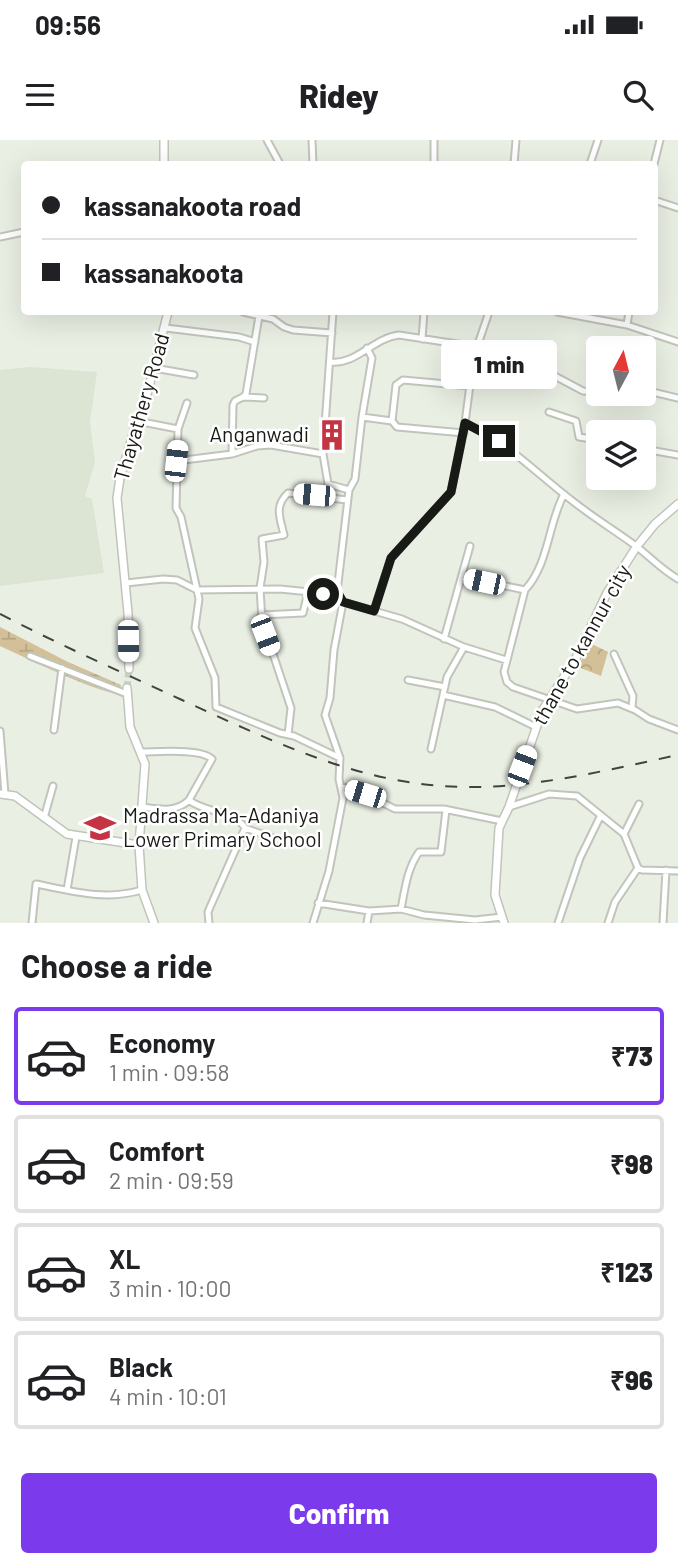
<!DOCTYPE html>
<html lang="en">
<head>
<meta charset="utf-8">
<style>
  :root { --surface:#fff; --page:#f6f6f6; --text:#202124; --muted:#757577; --line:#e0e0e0; --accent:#7c3aed }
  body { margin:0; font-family:Barlow,sans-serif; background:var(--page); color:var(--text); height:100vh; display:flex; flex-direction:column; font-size:26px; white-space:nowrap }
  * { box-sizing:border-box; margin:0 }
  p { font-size:23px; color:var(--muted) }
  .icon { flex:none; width:38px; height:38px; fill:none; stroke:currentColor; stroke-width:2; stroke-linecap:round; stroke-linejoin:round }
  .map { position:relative; height:783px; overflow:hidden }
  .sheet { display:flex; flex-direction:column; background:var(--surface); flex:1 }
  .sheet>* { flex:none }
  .banner { position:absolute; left:21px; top:21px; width:637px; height:154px; border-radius:7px; box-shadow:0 7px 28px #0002; display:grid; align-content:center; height:154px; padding:0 21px; background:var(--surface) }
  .needle { width:46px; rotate:7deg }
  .fabs { position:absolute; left:586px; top:196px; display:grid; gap:14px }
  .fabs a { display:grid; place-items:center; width:70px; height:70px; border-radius:7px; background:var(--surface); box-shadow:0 7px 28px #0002; font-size:35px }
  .end { position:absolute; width:32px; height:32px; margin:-16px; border:9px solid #181a16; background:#fff; box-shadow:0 0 0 4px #fff }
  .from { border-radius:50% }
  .bubble { position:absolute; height:49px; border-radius:7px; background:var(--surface); box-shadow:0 7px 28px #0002; font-size:23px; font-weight:800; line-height:49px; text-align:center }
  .car { position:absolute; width:21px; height:42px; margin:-21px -10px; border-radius:9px; box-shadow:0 0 5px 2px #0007; background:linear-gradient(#fff 24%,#345 0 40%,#fff 0 76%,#345 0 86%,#fff 0) }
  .banner b { display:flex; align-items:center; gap:24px; height:66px; font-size:26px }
  .banner b+b { border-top:2px solid var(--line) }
  .banner i { width:18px; height:18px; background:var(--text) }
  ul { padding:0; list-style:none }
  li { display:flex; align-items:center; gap:21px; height:98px; margin:0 14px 10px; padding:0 7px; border:4px solid var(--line); border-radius:7px }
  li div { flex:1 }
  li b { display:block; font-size:26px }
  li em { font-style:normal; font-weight:800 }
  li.current { border-color:var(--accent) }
  li>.icon { width:63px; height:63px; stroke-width:1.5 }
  h2 { padding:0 21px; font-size:32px; line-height:84px }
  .primary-button { display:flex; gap:14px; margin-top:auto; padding:14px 21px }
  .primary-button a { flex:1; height:80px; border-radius:7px; background:var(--accent); color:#fff; font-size:28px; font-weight:800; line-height:80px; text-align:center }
  .status { display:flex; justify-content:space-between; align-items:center; height:49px; padding:0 35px; background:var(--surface); direction:ltr }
  .status svg { height:19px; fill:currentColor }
  header { display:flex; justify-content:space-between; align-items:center; height:91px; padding:0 21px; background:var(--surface); font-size:32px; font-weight:800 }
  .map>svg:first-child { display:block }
  .built { fill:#dce4d3 }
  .wetland { fill:url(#wetland-marsh) }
  .park { fill:url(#park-crowns) }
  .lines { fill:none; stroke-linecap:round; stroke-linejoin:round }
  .tertiary-tunnel { stroke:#cacfc5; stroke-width:7; stroke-dasharray:7 3.5; stroke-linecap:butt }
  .minor-casing { stroke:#c0c5bb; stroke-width:9 }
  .tertiary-casing { stroke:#c0c5bb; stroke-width:10 }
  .minor { stroke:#fff; stroke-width:5 }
  .tertiary { stroke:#fff; stroke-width:7 }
  .rail { stroke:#40433e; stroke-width:2; stroke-dasharray:12 12; stroke-linecap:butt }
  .route { stroke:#181a16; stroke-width:9 }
  .labels { text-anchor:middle; stroke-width:5; stroke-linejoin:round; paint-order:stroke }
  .street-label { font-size:21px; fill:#181a16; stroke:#fff }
  .poi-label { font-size:21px; fill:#181a16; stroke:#fff; text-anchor:end }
</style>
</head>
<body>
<div class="status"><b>09:56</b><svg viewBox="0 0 49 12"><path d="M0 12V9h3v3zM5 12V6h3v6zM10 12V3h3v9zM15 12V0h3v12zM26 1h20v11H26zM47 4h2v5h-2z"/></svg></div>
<header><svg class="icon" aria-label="menu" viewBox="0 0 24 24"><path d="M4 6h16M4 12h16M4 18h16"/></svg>Ridey<svg class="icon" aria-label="search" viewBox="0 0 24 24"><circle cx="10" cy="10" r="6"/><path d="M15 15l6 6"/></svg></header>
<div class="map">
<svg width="678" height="783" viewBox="0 0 678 783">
  <defs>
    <pattern id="wetland-marsh" width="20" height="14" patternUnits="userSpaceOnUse" patternTransform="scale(1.75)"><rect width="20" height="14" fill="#d4c098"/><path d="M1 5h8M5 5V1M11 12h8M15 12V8" fill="none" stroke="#b5a482"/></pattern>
    <pattern id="park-crowns" width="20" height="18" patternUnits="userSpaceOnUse" patternTransform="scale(1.75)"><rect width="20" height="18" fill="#d4c098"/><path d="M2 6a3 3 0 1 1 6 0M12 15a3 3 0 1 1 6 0" fill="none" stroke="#b5a482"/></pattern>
  </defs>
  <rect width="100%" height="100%" fill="#eaefe4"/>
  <path class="built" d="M30,227L97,232L90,282L95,322L85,356L92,359L104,433L0,446V230Z"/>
  <path class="wetland" d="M0,487L68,522L121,545L119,553C103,556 20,515 0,506Z"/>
  <path class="park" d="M590,503L608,512L601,536L578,527Z"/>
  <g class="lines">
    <path class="tertiary-tunnel" d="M127,548L129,529"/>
    <defs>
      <path id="minor" d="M267,0L280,24
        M312,0L313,24
        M434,0V24
        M514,24L516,0
        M590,24L598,0
        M654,24L660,0
        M654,60L678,68
        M0,97L24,92
        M243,172L273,179L284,187L293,190L332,193
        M333,172L323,314L328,344L349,350L337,452L343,462L402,479L464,507L506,520
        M557,172L627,185L678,202
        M627,185L629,172
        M166,188L239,197L255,202
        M422,199L424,172
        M477,207L473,222L465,283C506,301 535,332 570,359C591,376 614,390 636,406C650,417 662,430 678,439
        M331,222C356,225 373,198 399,195L477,207L489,172
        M154,228L194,235
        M551,234L583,251L598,252
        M644,250L678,258
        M243,257L264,258
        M549,272L576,281L579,297L598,300
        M362,277L372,218L367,208
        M137,281L178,289L176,368L181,377L199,459L195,488L215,538L216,567L280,593L294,596L340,618
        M178,289L187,263
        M464,293L397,287L392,281L396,245L403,240L469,246
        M644,309L678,315
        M232,314L233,265L235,261L243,257L246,254L259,176
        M176,321L232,314L257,306L271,305L323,314
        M349,350L355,339L362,277L392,281
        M564,354C548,384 549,424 525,450L504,532L507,542L513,547L577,569L618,563L635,570L649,579L678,590
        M463,437L525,450
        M126,443L163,439L177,440L197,450L280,449L339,455
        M374,471L391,418L451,352L465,283
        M261,475L303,473L308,452
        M444,499L470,406
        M464,507L447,537L443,555L495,567L536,587
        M614,514L633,556L632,568
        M30,516L127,554
        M408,540L445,547
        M54,590L62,528
        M0,591L5,654
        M288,595L291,568L262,481L260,448L264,422L262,399L284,395C280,378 274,366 288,353L347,360
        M431,609L443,555
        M140,612C157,612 201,608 212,619L189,660C204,673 234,670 245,688L211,765L208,772L209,783
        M341,646L365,654L395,669H444L502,681
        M143,667C159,669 176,673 189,660
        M509,667L549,654L577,656L624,694L638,728L642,730L678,731
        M44,678L53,646
        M245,688L290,704
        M624,694L639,664
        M67,750L76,697
        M318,763L369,771L401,769L424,775L475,780L502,777
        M401,769C405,749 407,729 419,712H441L446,670
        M32,783L36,744C72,751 105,761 142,750
        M313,783L329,731L343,658L339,639L340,618L325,575L330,558L334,510L343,462
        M367,783L369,771
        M558,783L580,718L600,677
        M608,783L615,762L638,728
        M663,783L666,730"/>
      <path id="tertiary" d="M164,24V0
        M129,529L128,473L117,358L120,338L137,281L144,266L168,172
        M127,548L130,587L145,624L139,705L142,750L154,783
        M0,654L15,656L67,694L139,705
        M504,783L495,755L499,688L509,667L542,571L575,520L607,453L637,406L655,384L678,364"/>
    </defs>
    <use href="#minor" class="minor-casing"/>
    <use href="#tertiary" class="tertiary-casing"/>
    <use href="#minor" class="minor"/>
    <use href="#tertiary" class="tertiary"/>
    <path class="rail" d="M0,474C60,505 121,532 182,560C272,601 363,646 464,647C537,648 607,630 678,615"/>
  </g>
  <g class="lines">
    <path class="route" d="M323,454L339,455L343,462L374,471L391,418L451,352L465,283L499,301"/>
  </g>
  <defs>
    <symbol id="building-bare" viewBox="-9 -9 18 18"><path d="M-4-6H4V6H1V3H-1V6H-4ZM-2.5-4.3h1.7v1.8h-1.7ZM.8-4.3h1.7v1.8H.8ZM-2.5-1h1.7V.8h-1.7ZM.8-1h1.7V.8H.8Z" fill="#c53443" stroke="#fff" stroke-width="2.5" paint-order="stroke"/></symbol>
    <symbol id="school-bare" viewBox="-9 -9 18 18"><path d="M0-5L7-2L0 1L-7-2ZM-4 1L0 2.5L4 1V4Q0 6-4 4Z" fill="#c53443" stroke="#fff" stroke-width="2.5" paint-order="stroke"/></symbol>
  </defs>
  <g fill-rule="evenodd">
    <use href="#building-bare" x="310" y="273" width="44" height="44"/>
    <use href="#school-bare" x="78" y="666" width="44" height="44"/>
  </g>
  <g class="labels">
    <g class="street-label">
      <text transform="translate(142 267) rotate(-74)" y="7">Thayathery Road</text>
      <text transform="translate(582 505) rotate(-61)" y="7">thane to kannur city</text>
    </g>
    <g class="poi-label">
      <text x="309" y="302">Anganwadi</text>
      <text x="123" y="683" text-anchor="start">Madrassa Ma-Adaniya<tspan x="123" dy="24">Lower Primary School</tspan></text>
    </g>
  </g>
</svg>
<div class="fabs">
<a><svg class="needle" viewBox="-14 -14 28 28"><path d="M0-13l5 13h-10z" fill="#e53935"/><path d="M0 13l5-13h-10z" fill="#757577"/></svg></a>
<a><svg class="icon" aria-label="layers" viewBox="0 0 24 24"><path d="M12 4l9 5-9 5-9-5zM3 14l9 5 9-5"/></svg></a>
</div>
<i class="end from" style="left:323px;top:454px"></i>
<i class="end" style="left:499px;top:301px"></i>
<div class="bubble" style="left:441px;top:200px;width:116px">1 min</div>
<i class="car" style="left:176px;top:321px;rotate:6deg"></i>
<i class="car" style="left:314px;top:355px;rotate:275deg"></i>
<i class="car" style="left:484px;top:442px;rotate:282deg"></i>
<i class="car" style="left:265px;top:495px;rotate:159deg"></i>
<i class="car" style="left:128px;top:501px;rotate:179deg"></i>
<i class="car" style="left:522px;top:626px;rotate:21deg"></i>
<i class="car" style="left:365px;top:654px;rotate:287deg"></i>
<div class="banner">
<b><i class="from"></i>kassanakoota road</b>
<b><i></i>kassanakoota</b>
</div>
</div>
<section class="sheet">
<h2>Choose a ride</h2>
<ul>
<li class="current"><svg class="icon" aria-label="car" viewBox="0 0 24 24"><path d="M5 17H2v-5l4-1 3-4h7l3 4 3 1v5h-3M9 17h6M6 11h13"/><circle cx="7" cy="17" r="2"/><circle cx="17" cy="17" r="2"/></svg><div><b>Economy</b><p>1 min · 09:58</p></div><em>₹73</em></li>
<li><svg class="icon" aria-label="car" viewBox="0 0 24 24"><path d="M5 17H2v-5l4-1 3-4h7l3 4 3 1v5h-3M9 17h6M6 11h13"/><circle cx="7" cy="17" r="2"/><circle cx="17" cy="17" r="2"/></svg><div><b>Comfort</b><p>2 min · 09:59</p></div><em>₹98</em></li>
<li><svg class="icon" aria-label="car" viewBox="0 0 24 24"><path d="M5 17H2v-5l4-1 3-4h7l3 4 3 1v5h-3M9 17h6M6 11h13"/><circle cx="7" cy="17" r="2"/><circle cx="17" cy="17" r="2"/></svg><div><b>XL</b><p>3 min · 10:00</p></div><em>₹123</em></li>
<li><svg class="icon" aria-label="car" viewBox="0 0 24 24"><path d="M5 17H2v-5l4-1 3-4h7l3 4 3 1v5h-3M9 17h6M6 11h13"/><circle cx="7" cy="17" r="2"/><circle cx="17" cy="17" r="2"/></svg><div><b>Black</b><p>4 min · 10:01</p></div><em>₹96</em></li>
</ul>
<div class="primary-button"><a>Confirm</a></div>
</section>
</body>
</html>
